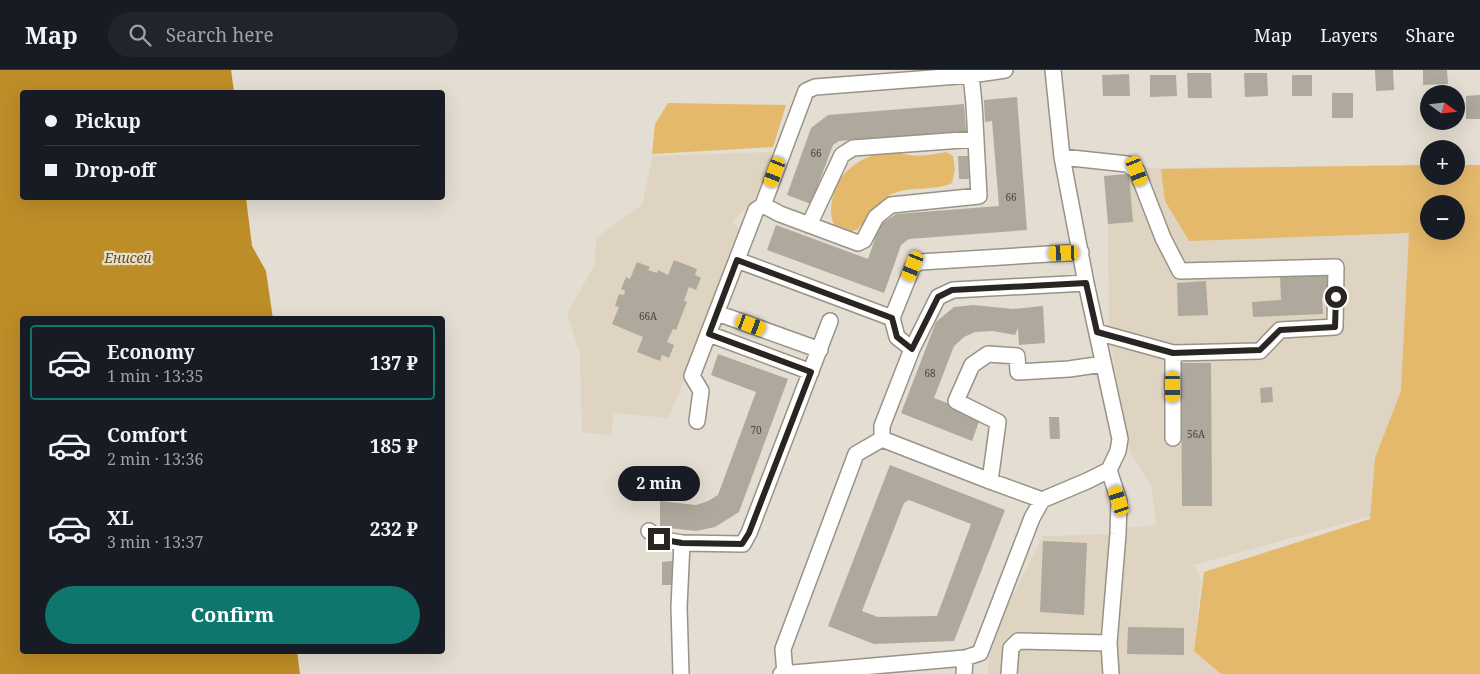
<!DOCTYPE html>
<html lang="en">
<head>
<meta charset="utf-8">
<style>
  :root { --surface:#171b24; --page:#20242c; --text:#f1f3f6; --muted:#9ea1a6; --line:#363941; --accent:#0f766e }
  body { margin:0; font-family:"Noto Serif",serif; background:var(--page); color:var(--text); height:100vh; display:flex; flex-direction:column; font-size:19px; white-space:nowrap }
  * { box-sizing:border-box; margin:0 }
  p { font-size:16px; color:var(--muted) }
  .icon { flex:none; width:28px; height:28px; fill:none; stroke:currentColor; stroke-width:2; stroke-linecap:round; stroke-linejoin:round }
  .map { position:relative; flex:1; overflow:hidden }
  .panel { position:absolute; left:20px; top:246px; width:425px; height:338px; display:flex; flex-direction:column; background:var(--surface); border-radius:5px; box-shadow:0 5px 20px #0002 }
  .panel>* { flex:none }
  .guide { position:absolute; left:20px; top:20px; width:425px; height:110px; border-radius:5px; box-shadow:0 5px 20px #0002; display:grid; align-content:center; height:110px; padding:0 25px; background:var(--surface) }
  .needle { width:32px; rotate:105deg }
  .fabs { position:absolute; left:1420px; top:15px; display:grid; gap:10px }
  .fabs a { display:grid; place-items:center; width:45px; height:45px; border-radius:50%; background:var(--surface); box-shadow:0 5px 20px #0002; font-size:25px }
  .end { position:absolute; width:22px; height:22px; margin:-11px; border:6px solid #292621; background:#fff; box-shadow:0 0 0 2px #fff }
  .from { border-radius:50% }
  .bubble { position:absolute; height:35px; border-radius:18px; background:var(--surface); box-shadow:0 5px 20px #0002; font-size:16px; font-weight:700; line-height:35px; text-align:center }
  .car { position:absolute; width:15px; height:30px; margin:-15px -8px; border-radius:6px; box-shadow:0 0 4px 1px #0007; background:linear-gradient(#f5c518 24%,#345 0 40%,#f5c518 0 76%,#345 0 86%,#f5c518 0) }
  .guide b { display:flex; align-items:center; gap:18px; height:48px; font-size:19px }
  .guide b+b { border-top:1px solid var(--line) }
  .guide i { width:12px; height:12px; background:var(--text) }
  ul { padding:9px 0 0; list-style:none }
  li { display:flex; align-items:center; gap:15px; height:75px; margin:0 10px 8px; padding:0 15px; border:2px solid transparent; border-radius:5px }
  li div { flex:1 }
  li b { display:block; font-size:19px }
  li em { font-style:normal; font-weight:700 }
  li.selected { border-color:var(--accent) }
  li>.icon { width:45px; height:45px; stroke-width:1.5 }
  .primary-button { display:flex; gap:10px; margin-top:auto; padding:10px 25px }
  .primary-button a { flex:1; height:58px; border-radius:30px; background:var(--accent); color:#fff; font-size:20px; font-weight:700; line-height:58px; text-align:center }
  header { display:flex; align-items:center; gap:30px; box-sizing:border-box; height:70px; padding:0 25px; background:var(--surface); border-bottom:1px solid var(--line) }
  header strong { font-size:24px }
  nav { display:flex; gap:28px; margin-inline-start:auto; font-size:18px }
  .search { width:350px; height:45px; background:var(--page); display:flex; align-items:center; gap:12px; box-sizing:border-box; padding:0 18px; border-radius:28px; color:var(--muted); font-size:19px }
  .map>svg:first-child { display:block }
  .built { fill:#dfd4c1; fill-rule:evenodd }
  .green { fill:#e4b96c; fill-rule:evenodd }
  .water { fill:#bd8d27 }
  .building { fill:#afa89c; fill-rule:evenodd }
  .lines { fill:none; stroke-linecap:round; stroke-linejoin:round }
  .minor-casing { stroke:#999287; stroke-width:18 }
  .minor { stroke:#fff; stroke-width:15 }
  .route { stroke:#292621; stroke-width:6 }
  .labels { text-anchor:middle; stroke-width:4.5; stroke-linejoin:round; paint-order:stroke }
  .number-label { font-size:10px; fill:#4a4640 }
  .water-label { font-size:14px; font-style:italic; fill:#6f4f00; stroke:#e4ddd1 }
</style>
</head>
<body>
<header>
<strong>Map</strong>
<div class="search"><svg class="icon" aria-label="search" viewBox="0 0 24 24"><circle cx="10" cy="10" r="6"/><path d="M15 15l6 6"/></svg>Search here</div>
<nav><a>Map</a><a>Layers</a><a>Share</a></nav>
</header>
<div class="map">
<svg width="1480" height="604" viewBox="0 0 1480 604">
  <rect width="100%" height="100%" fill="#e4ddd1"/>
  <path class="built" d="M773,82L758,125L732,152L742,162L669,348L613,343L612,366L582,362L580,285L567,244L595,194L596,168L642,135L653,86Z
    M1429,95V106H1456V95H1480V416L1194,495L1201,510L1194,581L1221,604H987L990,582L1002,546L1043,466L1118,464L1125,458L1156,455L1152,418L1130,381L1109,265L1108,154L1104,106L1129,104L1142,98ZM1429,134H1456V161H1429Z"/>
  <path class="green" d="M668,33L786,35L773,77L652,84L655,54Z
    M885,81C894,81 900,83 909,85C922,87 934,84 946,82L953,86L955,100L952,113C933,122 909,115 890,125C877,133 868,148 857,160C854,160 849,162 846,162C822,159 832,120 841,108C852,93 868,86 885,81Z
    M1429,95V106H1456V95H1480V604H1221L1194,581L1204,502L1370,449L1375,388L1401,321L1409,163L1189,171L1165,131L1161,99ZM1429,134H1456V161H1429Z"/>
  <path class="water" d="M0,0H231L234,22H22V128H246L252,176L266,201L273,249H22V581H297L300,604H0Z"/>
  <path class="building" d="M1375,0H1393L1394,20L1376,21Z
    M1423,0H1447L1448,14L1423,15Z
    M1187,3H1211L1212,28H1188Z
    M1244,3H1267L1268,26L1245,27Z
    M1129,4L1130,26H1103L1102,5Z
    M1150,5H1176L1177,26L1150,27Z
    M1292,5H1312V26H1292Z
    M1332,23H1353V48H1332Z
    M1480,25V49H1466V26Z
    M1017,27L1027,160L909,169L901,175L884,223L767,180L776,155L868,189L880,155L896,144L999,136L992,51L985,52L984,30Z
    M964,34L966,61L839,71L833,75L811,134L787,125L811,58L828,45Z
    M958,86H968L969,109H959Z
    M1129,104L1133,152L1108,154L1104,106Z
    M674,190L697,199L695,205L701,208L696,220L689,217L684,231L687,232L676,260L673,259L667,272L674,275L669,288L662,285L660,291L637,282L643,267L612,254L619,237L615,236L619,224L624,225L625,221L621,219L626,207L630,209L637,192L650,197L648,200L657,203L658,200L668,205Z
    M1328,204L1329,228H1322L1323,244L1253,247L1252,232L1281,230L1280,206Z
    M1206,211L1208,245L1178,246L1177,213Z
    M973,235L1013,239L1043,236L1045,273L1019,275L1018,258L1015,265L993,261L975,262L964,267L954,276L934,328L981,346L972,371L901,343L936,252L954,237Z
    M718,284L788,309L739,442L715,457L696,461L660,457V431L696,435L708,431L718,425L756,322L711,305Z
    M1181,293H1211L1212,436H1182Z
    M1272,317L1273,332L1261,333L1260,318Z
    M1049,347H1059L1060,369H1050Z
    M890,395L1005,440L954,571L874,574L828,556ZM909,430L971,454L937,546L878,547L862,541L904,433Z
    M1043,471L1087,473L1084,545L1040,542Z
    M672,491V515H662V492Z
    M1128,557L1184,558V585L1127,584Z"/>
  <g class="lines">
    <defs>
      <path id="minor" d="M1062,87L1127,94L1137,101L1163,168L1180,201L1336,197L1335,257L1280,260L1260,281L1173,283L1097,262
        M763,135L780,144L858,173L864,170L876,147L891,135L979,126L974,34L971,5
        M809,155L842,85L853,78L976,69
        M737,190L892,248L897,267L912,279L938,227L953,220L1086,213
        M717,243L820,280
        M892,248L913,196L920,192L1081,182
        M709,264L811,302
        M912,279L882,356V369L990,411
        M1173,283V368
        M697,351L701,321L692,306L756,140L763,135L806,21L815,17L971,5L1005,0
        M1109,400L1119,431L1118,464L1109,573L1111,604
        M1042,430L990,411L998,352L956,331L972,295L988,284L1017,286L1018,302L1069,299L1103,294
        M649,461L659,469L682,473
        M681,604L679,537L682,473L743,474L749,463L830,251
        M781,604L965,588
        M785,604L783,579L856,384L882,369V356
        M964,604L965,588L980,583L1032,448L1042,430L1087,411L1109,400L1118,381L1120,369L1086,213L1062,87L1053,0
        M1009,604L1011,578L1018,571L1109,573"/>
    </defs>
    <use href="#minor" class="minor-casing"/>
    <use href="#minor" class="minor"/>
  </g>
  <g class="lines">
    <path class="route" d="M659,469L682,473L742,474L749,463L811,302L709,264L737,190L892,248L897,267L912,279L938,227L952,220L1086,213L1097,262L1173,283L1260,280L1280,260L1335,257L1336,227"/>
  </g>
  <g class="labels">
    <g class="number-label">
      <text x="816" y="87">66</text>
      <text x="1011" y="131">66</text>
      <text x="648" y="250">66А</text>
      <text x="930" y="307">68</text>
      <text x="756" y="364">70</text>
      <text x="1196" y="368">56А</text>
    </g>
    <g class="water-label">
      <text x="128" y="193">Енисей</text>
    </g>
  </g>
</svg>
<div class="fabs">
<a><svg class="needle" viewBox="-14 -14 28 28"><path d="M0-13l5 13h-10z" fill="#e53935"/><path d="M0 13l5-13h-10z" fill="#9ea1a6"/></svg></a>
<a>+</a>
<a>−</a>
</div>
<i class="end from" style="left:1336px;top:227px"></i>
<i class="end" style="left:659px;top:469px"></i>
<div class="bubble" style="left:618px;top:396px;width:82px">2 min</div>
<i class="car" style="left:1137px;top:101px;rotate:159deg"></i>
<i class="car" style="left:775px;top:102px;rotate:201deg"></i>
<i class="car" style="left:1064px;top:183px;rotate:268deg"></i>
<i class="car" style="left:913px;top:196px;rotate:202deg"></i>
<i class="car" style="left:751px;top:255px;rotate:110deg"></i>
<i class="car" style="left:1173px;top:317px;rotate:180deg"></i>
<i class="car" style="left:1119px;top:431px;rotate:342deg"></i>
<div class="guide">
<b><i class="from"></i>Pickup</b>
<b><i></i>Drop-off</b>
</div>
<section class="panel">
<ul>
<li class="selected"><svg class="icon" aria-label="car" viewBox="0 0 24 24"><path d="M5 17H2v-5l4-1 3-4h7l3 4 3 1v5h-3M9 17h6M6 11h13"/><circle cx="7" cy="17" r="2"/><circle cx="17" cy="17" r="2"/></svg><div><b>Economy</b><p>1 min · 13:35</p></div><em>137 ₽</em></li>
<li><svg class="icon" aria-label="car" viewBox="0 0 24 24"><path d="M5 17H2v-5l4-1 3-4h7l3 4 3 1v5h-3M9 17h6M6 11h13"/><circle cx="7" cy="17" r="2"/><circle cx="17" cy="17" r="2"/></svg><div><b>Comfort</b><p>2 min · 13:36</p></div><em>185 ₽</em></li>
<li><svg class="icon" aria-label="car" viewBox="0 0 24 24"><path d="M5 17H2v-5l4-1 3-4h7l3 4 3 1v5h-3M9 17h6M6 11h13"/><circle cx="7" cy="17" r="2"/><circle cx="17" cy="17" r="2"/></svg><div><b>XL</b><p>3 min · 13:37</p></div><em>232 ₽</em></li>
</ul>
<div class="primary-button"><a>Confirm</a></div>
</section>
</div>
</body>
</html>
